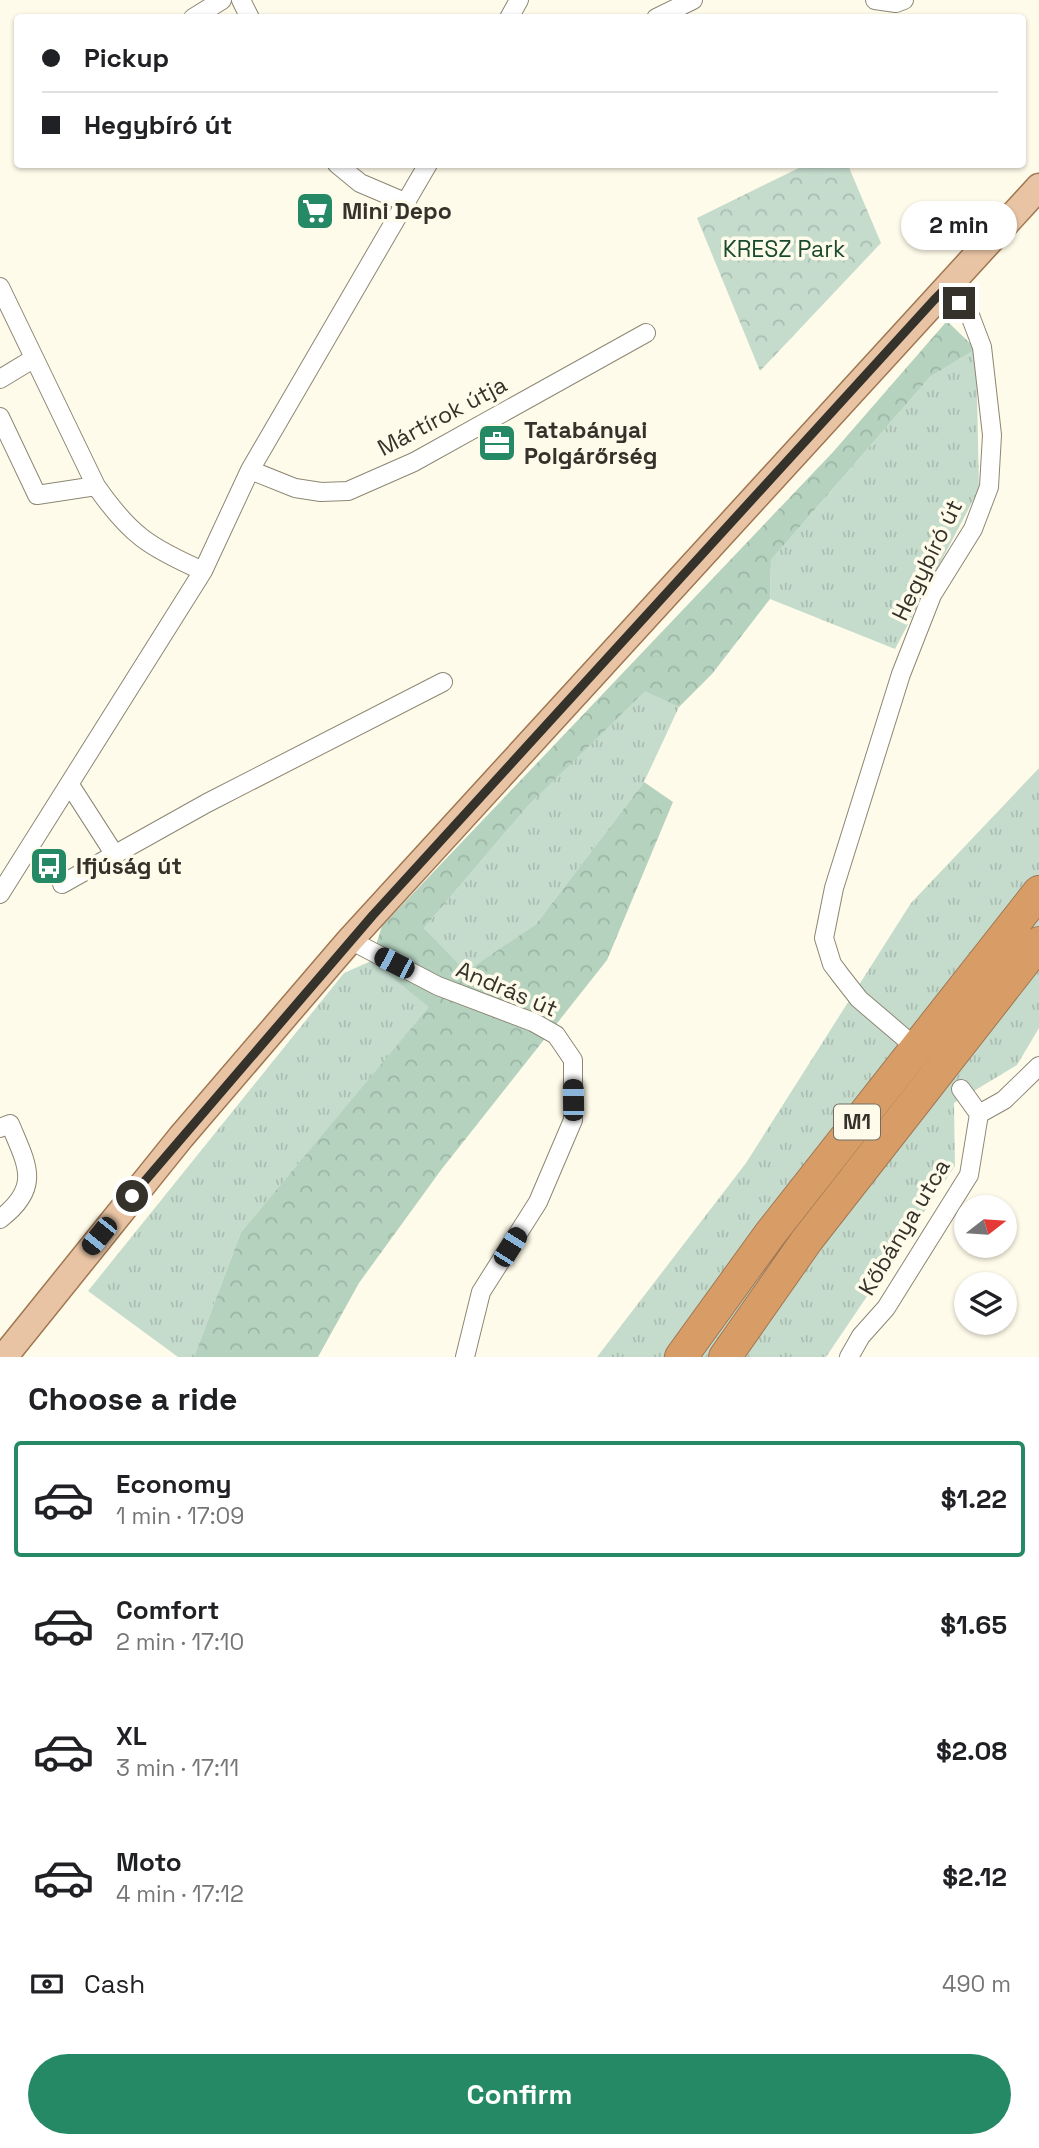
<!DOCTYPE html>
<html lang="en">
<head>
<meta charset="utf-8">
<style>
  :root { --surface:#fff; --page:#f6f6f6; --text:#202124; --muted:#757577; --line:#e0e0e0; --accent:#248964 }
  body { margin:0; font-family:"Space Grotesk",sans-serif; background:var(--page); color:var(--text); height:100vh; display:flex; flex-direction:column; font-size:26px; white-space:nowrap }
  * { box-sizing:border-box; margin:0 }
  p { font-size:23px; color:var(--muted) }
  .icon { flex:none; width:38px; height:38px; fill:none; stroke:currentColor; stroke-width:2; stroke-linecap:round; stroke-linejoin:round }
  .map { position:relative; height:1357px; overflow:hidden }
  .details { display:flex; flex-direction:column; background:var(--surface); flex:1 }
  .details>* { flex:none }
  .banner { position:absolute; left:14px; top:14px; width:1012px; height:154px; border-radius:7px; box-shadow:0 2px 5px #0004; display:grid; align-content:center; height:154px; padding:0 28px; background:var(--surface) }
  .needle { width:46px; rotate:73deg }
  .buttons { position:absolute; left:954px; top:1195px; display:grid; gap:14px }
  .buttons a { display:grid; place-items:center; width:63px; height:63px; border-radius:50%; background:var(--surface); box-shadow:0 2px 5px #0004; font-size:35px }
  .end { position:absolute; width:32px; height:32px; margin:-16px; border:9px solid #34322a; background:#fff; box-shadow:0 0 0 4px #fff }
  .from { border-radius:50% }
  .bubble { position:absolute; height:49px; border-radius:24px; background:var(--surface); box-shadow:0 2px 5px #0004; font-size:23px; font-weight:700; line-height:49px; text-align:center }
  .car { position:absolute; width:21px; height:42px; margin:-21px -10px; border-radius:9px; box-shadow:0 0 5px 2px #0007; background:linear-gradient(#222 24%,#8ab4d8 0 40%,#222 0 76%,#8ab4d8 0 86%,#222 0) }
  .banner b { display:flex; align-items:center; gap:24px; height:66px; font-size:26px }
  .banner b+b { border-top:2px solid var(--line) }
  .banner i { width:18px; height:18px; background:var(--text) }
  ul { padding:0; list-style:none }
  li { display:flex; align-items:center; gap:21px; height:116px; margin:0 14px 10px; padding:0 14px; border:4px solid transparent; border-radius:7px }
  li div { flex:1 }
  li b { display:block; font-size:26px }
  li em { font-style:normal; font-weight:700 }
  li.selected { border-color:var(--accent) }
  li>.icon { width:63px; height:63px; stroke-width:1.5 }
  h2 { padding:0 28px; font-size:32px; line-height:84px }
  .pay { display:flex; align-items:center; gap:18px; height:77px; padding:0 28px; font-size:26px }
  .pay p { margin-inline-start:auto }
  .button { display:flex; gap:14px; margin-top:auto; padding:14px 28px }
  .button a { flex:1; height:80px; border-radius:42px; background:var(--accent); color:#fff; font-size:28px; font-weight:700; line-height:80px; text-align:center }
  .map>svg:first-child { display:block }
  .grass { fill:url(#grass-tufts) }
  .forest { fill:url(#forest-crowns) }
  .park { fill:url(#park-crowns) }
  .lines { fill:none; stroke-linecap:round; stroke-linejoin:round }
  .street-casing { stroke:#8c8774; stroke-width:20 }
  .primary-casing { stroke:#9f7752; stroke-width:29 }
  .highway-casing { stroke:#9f7752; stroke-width:34 }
  .street { stroke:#fff; stroke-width:18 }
  .primary { stroke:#e8c4a4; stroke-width:26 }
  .highway { stroke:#d89c67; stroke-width:32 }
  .route { stroke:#34322a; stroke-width:9 }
  .labels { text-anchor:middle; stroke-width:7; stroke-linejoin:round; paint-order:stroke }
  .shield { fill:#fffbea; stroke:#716e64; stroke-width:2 }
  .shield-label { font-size:21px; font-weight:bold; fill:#34322a }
  .poi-label { font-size:23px; font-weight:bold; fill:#34322a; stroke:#fffbea; text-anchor:start }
  .park-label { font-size:23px; fill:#194a30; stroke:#fffbea }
  .street-label { font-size:23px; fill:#34322a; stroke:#fffbea }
</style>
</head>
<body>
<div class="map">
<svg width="1039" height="1357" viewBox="0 0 1039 1357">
  <defs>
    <pattern id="grass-tufts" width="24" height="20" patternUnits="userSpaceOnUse" patternTransform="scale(1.75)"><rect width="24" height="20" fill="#c5dccd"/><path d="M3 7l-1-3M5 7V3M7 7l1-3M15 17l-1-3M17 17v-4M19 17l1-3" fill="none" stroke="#aabdb0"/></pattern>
    <pattern id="forest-crowns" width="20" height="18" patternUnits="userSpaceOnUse" patternTransform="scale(1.75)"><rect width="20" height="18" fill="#b5d2bf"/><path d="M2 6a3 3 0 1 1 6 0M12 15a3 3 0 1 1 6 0" fill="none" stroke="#9cb5a4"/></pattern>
    <pattern id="park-crowns" width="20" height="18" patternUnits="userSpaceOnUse" patternTransform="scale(1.75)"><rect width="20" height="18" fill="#c5dccd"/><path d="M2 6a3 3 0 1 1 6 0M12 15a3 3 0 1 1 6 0" fill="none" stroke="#aabdb0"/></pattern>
  </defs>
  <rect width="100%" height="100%" fill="#fffbea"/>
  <path class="grass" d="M976,349L979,489L895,649L770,599L771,560L930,377Z
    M645,690L679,707L644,782L536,924L466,973L424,928L528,806Z
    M1039,768V1028L1017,1065L954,1103L955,1166L826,1357H597L746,1163L911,903Z
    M371,961L430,1007L241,1232L194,1357H178L88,1291L344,973Z"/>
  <path class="forest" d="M947,321L976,349L930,377L771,560L770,599L712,674L679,707L645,691L528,806L424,928L466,972L536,924L644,782L673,802L607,960L441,1170L359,1283L318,1357H194L241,1232L429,1007L371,961L382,926L833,452Z"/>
  <path class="park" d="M805,165H848L881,243L760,371L697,218Z"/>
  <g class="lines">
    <defs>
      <path id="street" d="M241,0L250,18
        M875,0L896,3L904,0
        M193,18L222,0
        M509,18L519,0
        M656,18L693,0
        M337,164L360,183L407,203
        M0,287L96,486C130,535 149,547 203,571
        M0,379L33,359
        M0,417L37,495L96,486
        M250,470L295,488L321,492L348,491L414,462L646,333
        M70,785L115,855
        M62,884L207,803L443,682
        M0,894L203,571L250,470L428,164
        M350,940L438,986L533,1022L556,1035L573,1060V1120L538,1202L481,1292L465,1357
        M907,1040L859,999L841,976L832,964L824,938L834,888L901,674L932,595L973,529L989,487L992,435L982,347L971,318L946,288
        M961,1089L979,1114
        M979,1114L1004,1100L1039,1066
        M0,1128L10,1124C27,1165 42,1187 0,1219
        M849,1357L861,1336L886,1308L969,1175L979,1114"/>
      <path id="primary" d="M4,1357L181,1137L350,940L1039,187"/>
      <path id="highway" d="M681,1357L770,1234L1039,892
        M725,1357L807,1240L1039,943"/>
    </defs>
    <use href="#street" class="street-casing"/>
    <use href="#primary" class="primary-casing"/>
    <use href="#highway" class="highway-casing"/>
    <use href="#street" class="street"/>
    <use href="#primary" class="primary"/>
    <use href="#highway" class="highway"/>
  </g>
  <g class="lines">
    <path class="route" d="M132,1196L373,915L934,300L946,288L959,303"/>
  </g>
  <defs>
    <symbol id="supermarket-square" viewBox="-11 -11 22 22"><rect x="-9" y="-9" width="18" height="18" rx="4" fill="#248964" stroke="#fffbea"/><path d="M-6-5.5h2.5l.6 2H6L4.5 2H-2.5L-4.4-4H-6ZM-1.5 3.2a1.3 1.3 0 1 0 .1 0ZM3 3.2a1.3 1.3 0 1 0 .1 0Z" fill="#fff"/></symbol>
    <symbol id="office-square" viewBox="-11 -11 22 22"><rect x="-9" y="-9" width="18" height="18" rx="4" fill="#248964" stroke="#fffbea"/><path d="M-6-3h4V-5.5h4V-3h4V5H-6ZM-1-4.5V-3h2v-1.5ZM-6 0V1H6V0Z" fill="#fff"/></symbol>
    <symbol id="bus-square" viewBox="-11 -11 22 22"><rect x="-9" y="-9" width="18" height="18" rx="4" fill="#248964" stroke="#fffbea"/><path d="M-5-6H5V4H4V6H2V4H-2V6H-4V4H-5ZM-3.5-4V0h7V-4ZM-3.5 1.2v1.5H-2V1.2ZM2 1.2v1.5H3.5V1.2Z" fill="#fff"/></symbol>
  </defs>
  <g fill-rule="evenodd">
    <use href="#supermarket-square" x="293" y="189" width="44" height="44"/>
    <use href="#office-square" x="475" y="421" width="44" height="44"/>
    <use href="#bus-square" x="27" y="844" width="44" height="44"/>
  </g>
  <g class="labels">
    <rect class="shield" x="834" y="1104.5" width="46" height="35" rx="5"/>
    <g class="shield-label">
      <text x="857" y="1129">M1</text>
    </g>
    <g class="poi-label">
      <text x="342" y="219">Mini Depo</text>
      <text x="524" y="438">Tatabányai<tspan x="524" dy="26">Polgárőrség</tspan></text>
      <text x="76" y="874">Ifjúság út</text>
    </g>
    <g class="park-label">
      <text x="784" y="257">KRESZ Park</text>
    </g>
    <g class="street-label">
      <text transform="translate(442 416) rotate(-28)" y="8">Mártírok útja</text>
      <text transform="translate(927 560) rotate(-64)" y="8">Hegybíró út</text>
      <text transform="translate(507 989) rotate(23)" y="8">András út</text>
      <text transform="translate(904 1227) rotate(-59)" y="8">Kőbánya utca</text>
    </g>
  </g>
</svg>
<div class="buttons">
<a><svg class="needle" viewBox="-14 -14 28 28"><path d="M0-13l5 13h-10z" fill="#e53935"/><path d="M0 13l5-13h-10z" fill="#757577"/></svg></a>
<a><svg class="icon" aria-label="layers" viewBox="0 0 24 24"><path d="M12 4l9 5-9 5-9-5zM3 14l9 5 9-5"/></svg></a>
</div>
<i class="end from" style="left:132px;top:1196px"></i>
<i class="end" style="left:959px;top:303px"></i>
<div class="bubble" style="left:901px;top:201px;width:116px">2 min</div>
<i class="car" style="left:394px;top:963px;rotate:297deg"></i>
<i class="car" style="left:573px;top:1100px;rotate:359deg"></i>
<i class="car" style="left:99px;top:1236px;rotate:219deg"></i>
<i class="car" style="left:510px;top:1247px;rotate:32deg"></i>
<div class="banner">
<b><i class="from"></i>Pickup</b>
<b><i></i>Hegybíró út</b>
</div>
</div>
<section class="details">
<h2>Choose a ride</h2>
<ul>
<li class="selected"><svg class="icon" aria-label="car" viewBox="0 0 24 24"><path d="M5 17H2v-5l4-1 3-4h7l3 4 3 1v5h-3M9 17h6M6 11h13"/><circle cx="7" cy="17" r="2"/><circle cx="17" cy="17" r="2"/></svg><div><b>Economy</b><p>1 min · 17:09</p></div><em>$1.22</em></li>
<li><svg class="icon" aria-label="car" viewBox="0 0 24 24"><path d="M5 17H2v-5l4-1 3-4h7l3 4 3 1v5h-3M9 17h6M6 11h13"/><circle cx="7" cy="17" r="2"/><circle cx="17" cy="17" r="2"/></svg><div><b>Comfort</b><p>2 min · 17:10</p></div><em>$1.65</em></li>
<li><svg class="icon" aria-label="car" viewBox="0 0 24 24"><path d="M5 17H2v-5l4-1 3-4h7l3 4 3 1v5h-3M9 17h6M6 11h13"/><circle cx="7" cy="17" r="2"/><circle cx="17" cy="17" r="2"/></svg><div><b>XL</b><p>3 min · 17:11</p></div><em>$2.08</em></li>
<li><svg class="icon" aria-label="car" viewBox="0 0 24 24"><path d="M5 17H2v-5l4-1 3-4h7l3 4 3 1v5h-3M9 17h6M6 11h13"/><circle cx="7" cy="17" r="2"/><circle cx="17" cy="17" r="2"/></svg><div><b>Moto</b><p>4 min · 17:12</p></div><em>$2.12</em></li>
</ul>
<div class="pay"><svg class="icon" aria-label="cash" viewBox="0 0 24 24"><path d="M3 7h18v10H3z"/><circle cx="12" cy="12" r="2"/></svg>Cash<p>490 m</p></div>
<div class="button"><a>Confirm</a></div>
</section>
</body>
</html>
